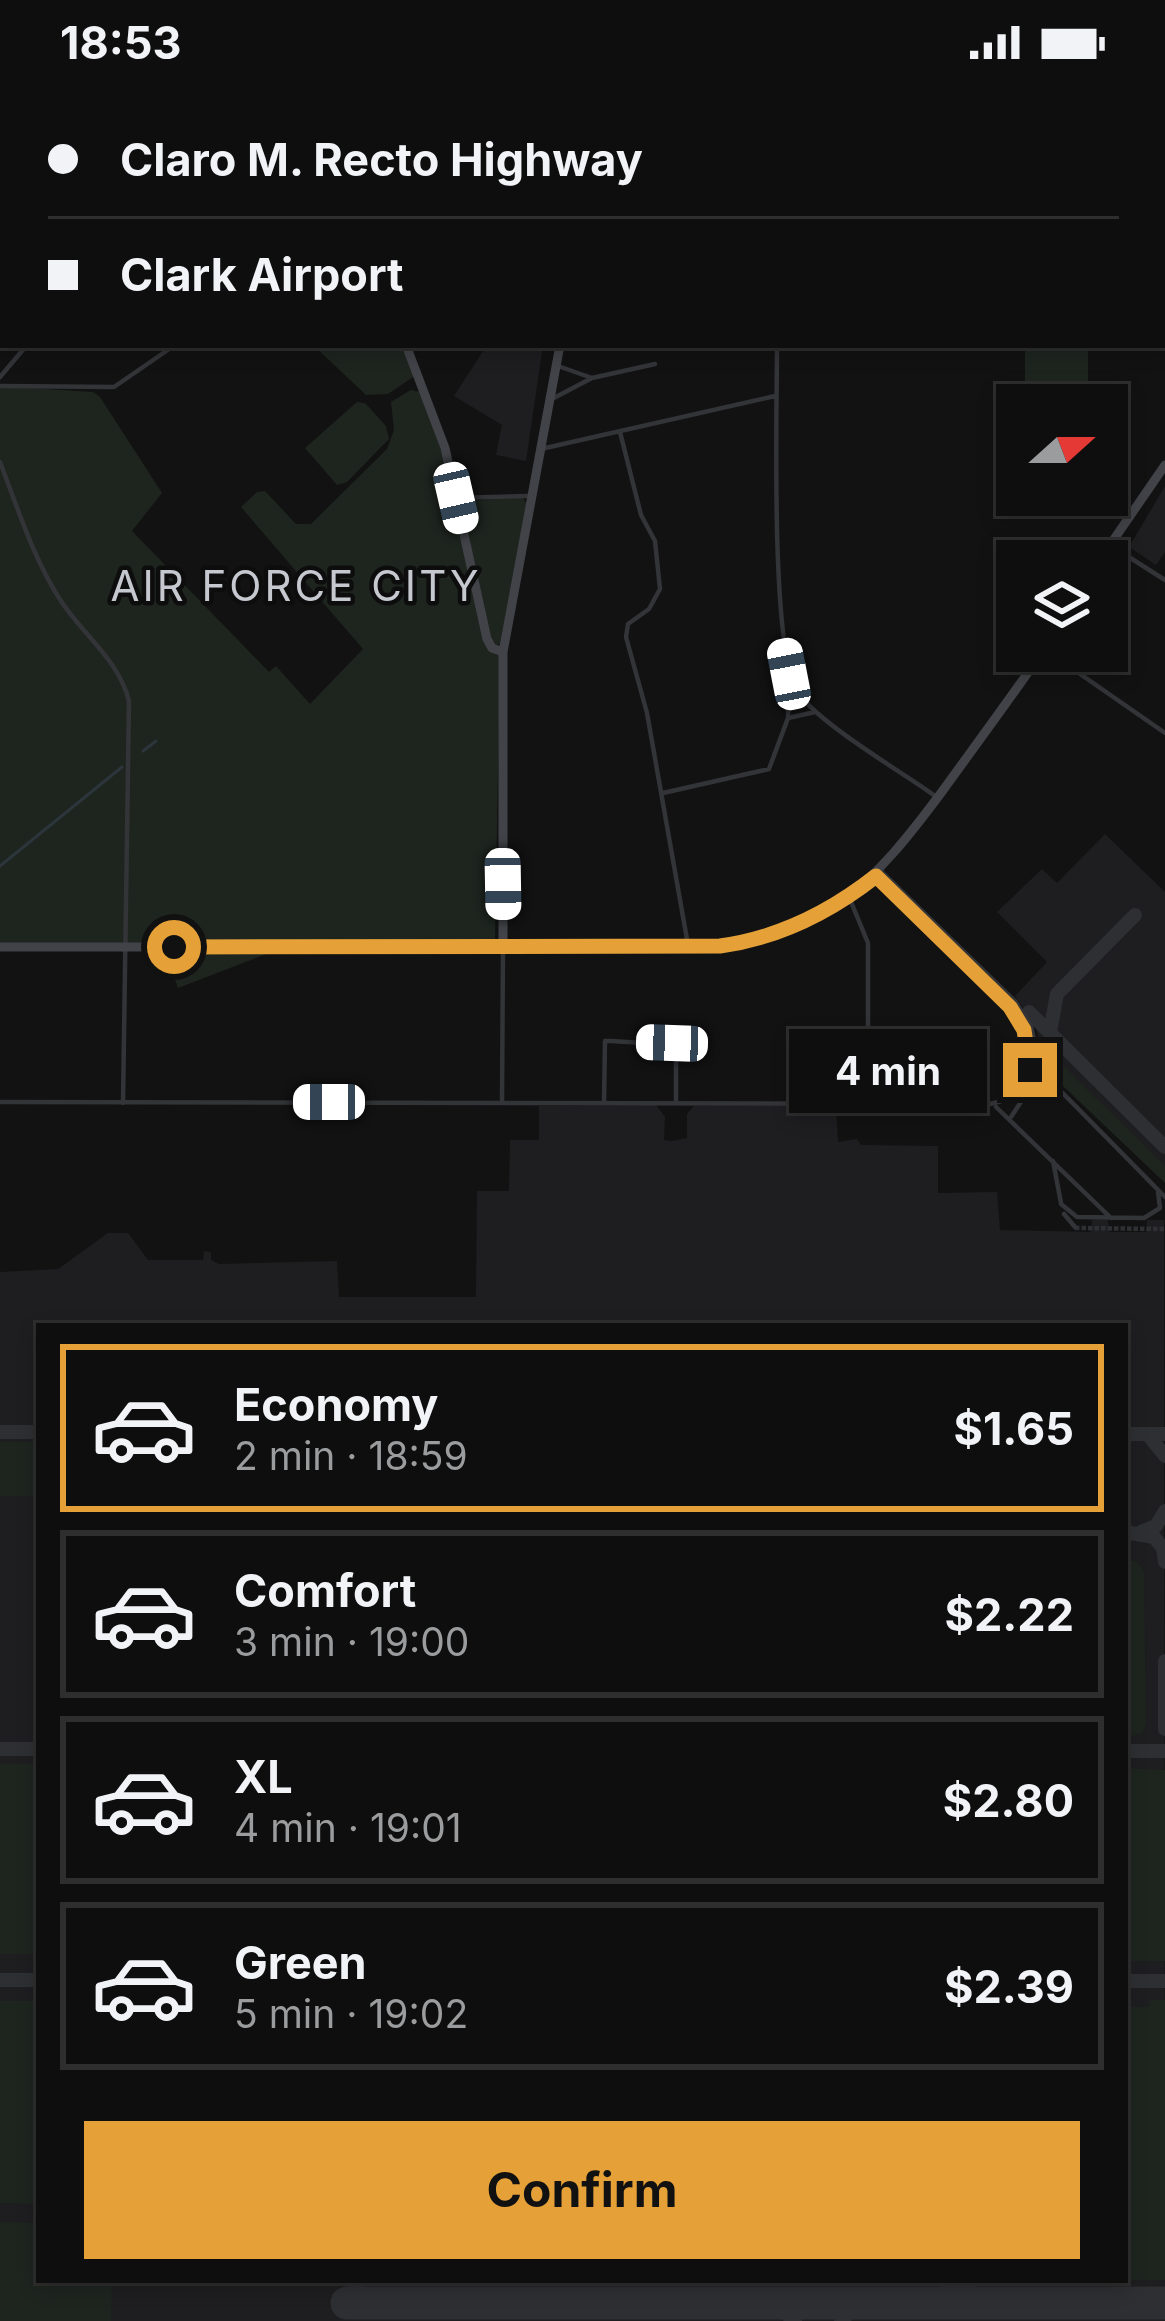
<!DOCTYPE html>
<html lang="en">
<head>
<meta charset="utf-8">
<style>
  :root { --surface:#0e0e0e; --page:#171717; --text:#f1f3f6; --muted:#9b9c9e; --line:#2e2e2e; --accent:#e5a138 }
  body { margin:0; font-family:Inter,sans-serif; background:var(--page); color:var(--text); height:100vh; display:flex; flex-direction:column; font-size:45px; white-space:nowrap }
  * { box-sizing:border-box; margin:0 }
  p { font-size:39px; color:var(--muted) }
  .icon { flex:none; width:66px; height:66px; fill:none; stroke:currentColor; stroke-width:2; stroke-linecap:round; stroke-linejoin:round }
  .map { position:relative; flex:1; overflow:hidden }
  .side { position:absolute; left:36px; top:1239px; width:1092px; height:960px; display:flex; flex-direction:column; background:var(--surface); border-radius:0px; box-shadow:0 6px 18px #0003,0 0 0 3px var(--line) }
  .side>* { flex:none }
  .hud { position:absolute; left:0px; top:0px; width:1167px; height:264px; box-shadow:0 6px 18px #0003,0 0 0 3px var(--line); display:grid; align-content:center; height:264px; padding:0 48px; background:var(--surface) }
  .needle { width:78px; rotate:69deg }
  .fabs { position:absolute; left:996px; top:300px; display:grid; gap:24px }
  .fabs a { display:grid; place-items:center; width:132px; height:132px; border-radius:0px; background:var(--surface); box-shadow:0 6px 18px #0003,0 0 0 3px var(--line); font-size:60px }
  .end { position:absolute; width:54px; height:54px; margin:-27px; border:15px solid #e5a138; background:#111; box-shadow:0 0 0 6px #111 }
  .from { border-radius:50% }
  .bubble { position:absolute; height:84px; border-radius:0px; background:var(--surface); box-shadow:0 6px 18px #0003,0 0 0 3px var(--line); font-size:39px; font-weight:700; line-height:84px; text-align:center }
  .car { position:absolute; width:36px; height:72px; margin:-36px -18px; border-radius:15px; box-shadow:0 0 9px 3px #0007; background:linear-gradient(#fff 24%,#345 0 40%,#fff 0 76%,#345 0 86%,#fff 0) }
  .hud b { display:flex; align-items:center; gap:42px; height:114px; font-size:45px }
  .hud b+b { border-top:3px solid var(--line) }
  .hud i { width:30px; height:30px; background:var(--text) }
  ul { padding:21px 0 0; list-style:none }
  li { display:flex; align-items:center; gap:36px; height:168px; margin:0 24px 18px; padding:0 24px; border:6px solid var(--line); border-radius:0px }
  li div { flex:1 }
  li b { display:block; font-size:45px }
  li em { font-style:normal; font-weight:700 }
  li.on { border-color:var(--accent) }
  li>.icon { width:108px; height:108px; stroke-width:1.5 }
  .action { display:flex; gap:24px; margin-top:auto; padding:24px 48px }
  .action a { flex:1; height:138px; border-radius:0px; background:var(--accent); color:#111; font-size:48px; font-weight:700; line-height:138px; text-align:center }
  .status { display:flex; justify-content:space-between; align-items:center; height:84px; padding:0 60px; background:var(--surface); direction:ltr }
  .status svg { height:33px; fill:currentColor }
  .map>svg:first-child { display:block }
  .built { fill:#1e1e20; fill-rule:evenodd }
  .green { fill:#1e251f }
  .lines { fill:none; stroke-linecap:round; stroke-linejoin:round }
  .stream { stroke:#2c353b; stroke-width:3 }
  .taxiway { stroke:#2e2f32; stroke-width:14 }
  .runway { stroke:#2e2f32; stroke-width:33 }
  .street-tunnel { stroke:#2f3033; stroke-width:4.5; stroke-dasharray:4.5 2; stroke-linecap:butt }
  .street { stroke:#333438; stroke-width:4.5 }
  .secondary { stroke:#414348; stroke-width:9 }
  .route { stroke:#e5a138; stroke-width:15 }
  .labels { text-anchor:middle; stroke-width:9; stroke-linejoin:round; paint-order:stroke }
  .neighbourhood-label { font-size:42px; letter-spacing:3px; fill:#c5c8cf; stroke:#0d0d0e }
</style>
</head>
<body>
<div class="status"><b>18:53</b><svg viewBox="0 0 49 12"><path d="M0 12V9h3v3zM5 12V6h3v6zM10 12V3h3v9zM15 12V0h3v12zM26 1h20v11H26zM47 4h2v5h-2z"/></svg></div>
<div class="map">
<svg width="1165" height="2237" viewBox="0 0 1165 2237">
  <rect width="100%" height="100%" fill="#121213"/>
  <path class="built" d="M487,261H543L526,377L496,371L502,341L454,312Z
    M1165,402V468L1156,481L1129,463Z
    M1105,750L1165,808V1096L1042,973L1036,942L1015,912L1047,878L997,828L1042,785L1057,799Z
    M656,1021L665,1033L664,1056L672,1057L687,1054V1030L694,1022L836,1021L838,1058L857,1055L861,1061L938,1062V1109L997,1108L1000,1146L1091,1148L1092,1136H1108L1109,1148H1146L1147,1136H1164L1165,2237H0V1188L58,1185L108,1149H128L148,1176H203L204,1167L211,1168V1176L219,1180L337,1177L339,1213H476L477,1107H509L510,1056H539V1022ZM39,1242H1125V2196H39Z"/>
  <path class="green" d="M313,261H406L416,291L388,310L366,311Z
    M1025,261H1088V301L1025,300Z
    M0,302L93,308L100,313L162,409L132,447L269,588L276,582L310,620L363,565L241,423L257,408L265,407L296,440H311L387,365L394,346L391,318L411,306L420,308L442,369L484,553L500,573L495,855L434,860H0Z
    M357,318L365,319L386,342L389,355L347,398L337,401L305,364Z
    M522,413L527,420L500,560L496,561L491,554L462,422L468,417Z
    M164,866L274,867L178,904Z
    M1039,958L1165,1082V1099L1043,983Z
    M0,1358H39V1412H0Z
    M1125,1477H1137L1144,1488L1146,1640L1143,1648L1127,1654Z
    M0,1680H39V1870H0Z
    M1125,1684L1165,1686V1877H1125Z
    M1150,1916H1165V2196L1003,2198L1125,2196V1923H1149Z
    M0,1917H39V2120L0,2119Z
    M0,2138L39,2139V2196H112L111,2237H0Z"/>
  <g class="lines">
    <path class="stream" d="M726,0L728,3
      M143,667L156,657
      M0,782L122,683"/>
    <path class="taxiway" d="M1029,928L1165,1063
      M1050,948L1057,910L1135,831
      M0,1348H39
      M1125,1350H1165
      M1149,1352L1165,1372
      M1125,1448L1154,1453L1163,1464L1165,1478
      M1141,1448L1156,1442L1165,1427
      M1165,1577V1645
      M0,1665H39
      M1125,1667H1165
      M0,1896H39
      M1125,1897H1165
      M355,2196L361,2219
      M960,2196L983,2219
      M773,2219L795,2237
      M921,2219L942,2213L955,2196
      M841,2237L859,2219"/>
    <path class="runway" d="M347,2219H1165"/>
    <path class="street-tunnel" d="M1075,1144L1165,1145"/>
    <path class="street" d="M77,0L80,3
      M343,0L345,3
      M503,0L506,3
      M595,0L598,3
      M609,0L610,3
      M28,3L31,0
      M438,3L441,0
      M565,3L570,0
      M853,3V0
      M1096,3L1097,0
      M1164,9H1165
      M0,28L3,26
      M777,261C777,325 770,562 797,607C816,638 902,688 935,712
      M558,282L592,294
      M0,293L27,261
      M0,302L114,303L175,261
      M550,316L592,294L655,280
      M620,348L641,431L655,457L660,505L649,525L628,540L626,553L647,629L688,861
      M541,365L775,312
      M0,378C18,425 33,474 61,517C83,551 119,576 129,617L123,1019
      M456,414L528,412
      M1110,461L1165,496
      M1047,567L1165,649
      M788,634L815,628
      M663,709L769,685L788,634L789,596
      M881,787L1015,917L1031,942L1041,987L1165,1113
      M876,792L1016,931L1026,953L1032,995
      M849,813L868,859V1019
      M0,1018L990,1020L1022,1012
      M502,1018L503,863
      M604,1019L605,957H611L676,961V1019
      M996,1023L1111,1134
      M1011,1033L1041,987
      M1053,1077L1061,1119
      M1061,1120L1077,1133L1144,1134L1160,1124L1158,1108
      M1064,1130L1075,1143"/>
    <path class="secondary" d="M213,0L216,3
      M579,0L580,3
      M1164,209H1165
      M406,261L445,364L487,555L492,564L503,568
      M1099,477L1165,381
      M0,863H706C825,853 874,799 941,709C975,662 1010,615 1043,567
      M503,863V568L560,261"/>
  </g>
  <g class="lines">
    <path class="route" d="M174,863L720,862C779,854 829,829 876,792L1010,923L1024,946L1030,986"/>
  </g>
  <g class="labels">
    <g class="neighbourhood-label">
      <text x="296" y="517">AIR FORCE CITY</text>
    </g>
  </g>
</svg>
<div class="fabs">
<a><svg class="needle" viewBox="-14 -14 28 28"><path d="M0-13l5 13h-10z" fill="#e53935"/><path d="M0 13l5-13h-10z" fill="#9b9c9e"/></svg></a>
<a><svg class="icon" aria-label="layers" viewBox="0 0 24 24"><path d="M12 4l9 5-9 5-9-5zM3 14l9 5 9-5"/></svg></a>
</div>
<i class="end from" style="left:174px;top:863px"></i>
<i class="end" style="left:1030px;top:986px"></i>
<div class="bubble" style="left:789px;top:945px;width:198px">4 min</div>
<i class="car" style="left:456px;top:414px;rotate:167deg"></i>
<i class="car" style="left:789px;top:590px;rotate:349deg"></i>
<i class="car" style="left:503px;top:800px;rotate:179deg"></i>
<i class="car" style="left:672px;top:959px;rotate:272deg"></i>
<i class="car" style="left:329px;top:1018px;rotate:270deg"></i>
<div class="hud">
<b><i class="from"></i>Claro M. Recto Highway</b>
<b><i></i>Clark Airport</b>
</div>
<section class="side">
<ul>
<li class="on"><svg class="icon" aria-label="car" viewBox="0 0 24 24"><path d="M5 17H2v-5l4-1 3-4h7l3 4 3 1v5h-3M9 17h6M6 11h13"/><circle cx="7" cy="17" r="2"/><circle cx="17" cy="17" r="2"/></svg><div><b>Economy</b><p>2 min · 18:59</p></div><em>$1.65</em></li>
<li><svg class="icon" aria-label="car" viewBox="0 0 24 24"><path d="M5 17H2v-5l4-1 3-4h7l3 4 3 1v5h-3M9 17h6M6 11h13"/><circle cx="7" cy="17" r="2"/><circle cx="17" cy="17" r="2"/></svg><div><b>Comfort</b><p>3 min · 19:00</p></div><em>$2.22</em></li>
<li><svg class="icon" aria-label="car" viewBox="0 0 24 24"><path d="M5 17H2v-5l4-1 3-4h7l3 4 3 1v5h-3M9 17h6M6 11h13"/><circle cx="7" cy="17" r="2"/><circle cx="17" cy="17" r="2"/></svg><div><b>XL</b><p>4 min · 19:01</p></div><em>$2.80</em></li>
<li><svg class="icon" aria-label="car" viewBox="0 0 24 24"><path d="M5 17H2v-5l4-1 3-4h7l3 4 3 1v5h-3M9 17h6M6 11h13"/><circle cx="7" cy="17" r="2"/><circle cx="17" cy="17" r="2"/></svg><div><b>Green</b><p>5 min · 19:02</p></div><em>$2.39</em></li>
</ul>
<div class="action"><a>Confirm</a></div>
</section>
</div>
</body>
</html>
